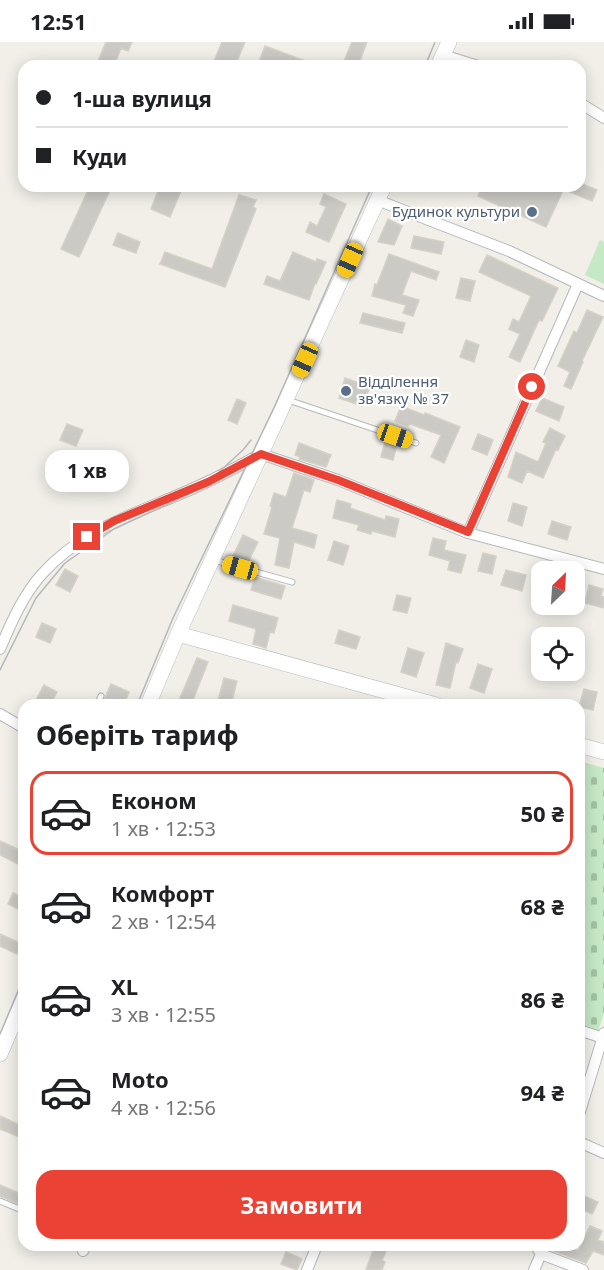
<!DOCTYPE html>
<html lang="uk">
<head>
<meta charset="utf-8">
<style>
  :root { --surface:#fff; --page:#f6f6f6; --text:#202124; --muted:#757577; --line:#e0e0e0; --accent:#ea4335 }
  body { margin:0; font-family:"Noto Sans",sans-serif; background:var(--page); color:var(--text); height:100vh; display:flex; flex-direction:column; font-size:22px; white-space:nowrap }
  * { box-sizing:border-box; margin:0 }
  p { font-size:20px; color:var(--muted) }
  .icon { flex:none; width:33px; height:33px; fill:none; stroke:currentColor; stroke-width:2; stroke-linecap:round; stroke-linejoin:round }
  .map { position:relative; flex:1; overflow:hidden }
  .drawer { position:absolute; left:18px; top:657px; width:567px; height:552px; display:flex; flex-direction:column; background:var(--surface); border-radius:18px; box-shadow:0 3px 15px #0003 }
  .drawer>* { flex:none }
  .banner { position:absolute; left:18px; top:18px; width:568px; height:132px; border-radius:18px; box-shadow:0 3px 15px #0003; display:grid; align-content:center; height:132px; padding:0 18px; background:var(--surface) }
  .needle { width:39px; rotate:25deg }
  .controls { position:absolute; left:531px; top:519px; display:grid; gap:12px }
  .controls a { display:grid; place-items:center; width:54px; height:54px; border-radius:12px; background:var(--surface); box-shadow:0 3px 15px #0003; font-size:30px }
  .end { position:absolute; width:27px; height:27px; margin:-14px; border:8px solid #ea4335; background:#fff; box-shadow:0 0 0 3px #fff }
  .from { border-radius:50% }
  .bubble { position:absolute; height:42px; border-radius:18px; background:var(--surface); box-shadow:0 3px 15px #0003; font-size:20px; font-weight:700; line-height:42px; text-align:center }
  .car { position:absolute; width:18px; height:36px; margin:-18px -9px; border-radius:8px; box-shadow:0 0 4px 2px #0007; background:linear-gradient(#f5c518 24%,#345 0 40%,#f5c518 0 76%,#345 0 86%,#f5c518 0) }
  .banner b { display:flex; align-items:center; gap:21px; height:57px; font-size:22px }
  .banner b+b { border-top:2px solid var(--line) }
  .banner i { width:15px; height:15px; background:var(--text) }
  ul { padding:0; list-style:none }
  li { display:flex; align-items:center; gap:18px; height:84px; margin:0 12px 9px; padding:0 6px; border:3px solid transparent; border-radius:18px }
  li div { flex:1 }
  li b { display:block; font-size:22px }
  li em { font-style:normal; font-weight:700 }
  li.selected { border-color:var(--accent) }
  li>.icon { width:54px; height:54px; stroke-width:1.5 }
  h2 { padding:0 18px; font-size:27px; line-height:72px }
  .button { display:flex; gap:12px; margin-top:auto; padding:12px 18px }
  .button a { flex:1; height:69px; border-radius:18px; background:var(--accent); color:#fff; font-size:24px; font-weight:700; line-height:69px; text-align:center }
  .status { display:flex; justify-content:space-between; align-items:center; height:42px; padding:0 30px; background:var(--surface); direction:ltr }
  .status svg { height:16px; fill:currentColor }
  .map>svg:first-child { display:block }
  .cemetery { fill:url(#cemetery-stones) }
  .park { fill:#c5e8c5 }
  .building { fill:#cccac5; stroke:#d6d1c6; stroke-width:1.5 }
  .lines { fill:none; stroke-linecap:round; stroke-linejoin:round }
  .lane-casing { stroke:#b5b8bc; stroke-width:7 }
  .street-casing { stroke:#b5b8bc; stroke-width:12 }
  .secondary-casing { stroke:#b6babf; stroke-width:16 }
  .lane { stroke:#fff; stroke-width:5 }
  .street { stroke:#fff; stroke-width:10 }
  .secondary { stroke:#fff; stroke-width:15 }
  .tram { stroke:#b6b7b8; stroke-width:1.5 }
  .route { stroke:#ea4335; stroke-width:8 }
  .service-dot { fill:#5c6f8a; stroke:#fff; stroke-width:2 }
  .labels { text-anchor:middle; stroke-width:4.5; stroke-linejoin:round; paint-order:stroke }
  .service-label { font-size:15px; fill:#4e5e75; stroke:#fff; text-anchor:end }
</style>
</head>
<body>
<div class="status"><b>12:51</b><svg viewBox="0 0 49 12"><path d="M0 12V9h3v3zM5 12V6h3v6zM10 12V3h3v9zM15 12V0h3v12zM26 1h20v11H26zM47 4h2v5h-2z"/></svg></div>
<div class="map">
<svg width="604" height="1228" viewBox="0 0 604 1228">
  <defs>
    <pattern id="cemetery-stones" width="16" height="16" patternUnits="userSpaceOnUse" patternTransform="scale(1.5)"><rect width="16" height="16" fill="#c5e8c5"/><path d="M2 7V4a2 2 0 0 1 4 0v3zM10 15v-3a2 2 0 0 1 4 0v3z" fill="#a3c0a4"/></pattern>
  </defs>
  <rect width="100%" height="100%" fill="#f1efe8"/>
  <path class="cemetery" d="M579,719L604,726V971L598,989L579,983Z"/>
  <path class="park" d="M600,198L604,200V242L585,233Z"/>
  <path class="building" d="M106,0H132L128,9L121,6L114,24H96Z
    M222,0H245L235,24H212Z
    M352,0H367L358,24H342Z
    M265,4L316,23V24H269L259,20Z
    M580,141L597,148L592,159L570,150L572,144H580Z
    M90,144H112L79,215L61,207Z
    M160,144H183L170,175L151,167Z
    M482,144H565L546,185L478,154Z
    M324,152L346,162L329,200L306,190L310,180L317,184L326,165L320,162Z
    M239,153L256,158L253,165L256,167L225,245L160,222L165,210L212,227Z
    M388,177L402,184L394,203L378,200Z
    M118,191L140,200L136,211L113,203Z
    M414,194L444,200L441,212L411,206Z
    M293,210L316,220L317,217L326,220L316,242L315,241L309,258L264,242L267,234L280,239Z
    M389,212L439,230L436,238L411,229L402,253L419,258L413,274L403,271L406,263L372,254L375,242L377,243Z
    M487,213L558,246L542,279L539,278L520,320L509,315L520,292L509,287L513,277L519,280L531,254L479,230Z
    M461,236L475,239L470,259L456,256Z
    M587,268L603,275L582,319L583,320L571,347L564,344L570,330L558,324L574,289L577,291Z
    M363,271L405,281L402,291L360,281Z
    M466,298L479,303L474,320L460,315Z
    M345,336L370,345L362,364L339,356Z
    M542,356L564,365L559,379L536,369Z
    M237,357L246,361L237,382L228,378Z
    M401,364L424,373L425,371L460,385L444,421L431,415L441,393L410,382L408,384L395,379Z
    M67,382L83,388L76,404L60,398Z
    M550,386L565,394L558,408L556,407L543,436L527,429L522,441L508,435L516,410L538,420L546,401L543,400Z
    M478,392L493,398L487,413L472,407Z
    M385,400L397,403L393,418L381,415Z
    M299,401L331,413L326,425L299,417L300,415L295,413Z
    M294,431L314,438L310,450L304,448L292,486L317,493L314,506L294,500L289,526L275,523L280,496L264,492L272,465L270,464L274,451L286,455Z
    M337,458L351,462L350,466L385,478L386,474L399,477L395,495L372,489L371,492L357,488L359,483L333,476Z
    M513,461L527,465L522,484L508,479Z
    M552,479L571,485L567,498L548,492Z
    M243,493L258,500L247,522L231,518Z
    M433,496L446,499L444,508L466,513L461,531L448,528L450,519L429,513Z
    M334,499L349,504L343,523L328,518Z
    M483,511L496,514L492,532L478,529Z
    M65,527L78,534L70,550L56,543Z
    M506,528L526,533L522,549L501,543Z
    M255,535L285,544L281,557L251,548Z
    M589,543L603,547L601,554L604,555V566L585,561Z
    M397,553L411,556L407,571L393,568Z
    M233,563L278,576L274,591L270,590L266,606L253,602L256,587L229,579Z
    M42,581L56,587L50,601L36,595Z
    M339,588L360,595L356,607L335,601Z
    M446,601L463,607L458,621L456,620L450,646L436,643Z
    M408,606L424,611L416,635L401,630Z
    M197,616L208,620L191,663H177Z
    M478,622L492,627L484,651L470,646Z
    M224,636L237,639L231,663H217Z
    M111,642L129,650L124,663H102Z
    M44,643L57,650L50,663H40L35,660Z
    M584,647L597,650L593,668L579,665Z
    M0,799L24,810V825L0,813Z
    M13,851L24,856V870L8,862Z
    M0,892L22,902L17,912L0,904Z
    M0,1074L24,1085V1097L0,1087Z
    M0,1143L23,1153L19,1162L0,1154Z
    M582,1153L598,1160L592,1172L579,1166Z
    M590,1184L602,1189L598,1198L604,1200V1213L593,1209L586,1221L546,1206L544,1203H562L578,1209Z
    M375,1203H389L382,1218L385,1220L382,1228H366Z
    M286,1210L302,1217L297,1228L281,1222Z"/>
  <g class="lines">
    <defs>
      <path id="lane" d="M288,358L416,401
        M214,518L292,540
        M97,663L101,654
        M0,1159L24,1169"/>
      <path id="street" d="M443,13L478,24
        M580,61L604,76
        M377,158L509,209L604,254
        M468,491L578,242
        M0,607C11,581 23,553 42,532C88,481 150,468 209,439C226,431 244,421 261,412L338,438L468,491L604,527
        M0,672L24,686
        M579,988L603,996
        M579,1073L604,991
        M579,1100L604,1111
        M535,1203L541,1212L583,1228
        M83,1209L86,1203
        M307,1228L317,1203
        M534,1228L541,1212"/>
      <path id="secondary" d="M438,24L449,0
        M178,592L436,663
        M148,663L178,592L384,144
        M579,703L604,710
        M0,1012L24,956"/>
    </defs>
    <use href="#lane" class="lane-casing"/>
    <use href="#street" class="street-casing"/>
    <use href="#secondary" class="secondary-casing"/>
    <use href="#lane" class="lane"/>
    <use href="#street" class="street"/>
    <use href="#secondary" class="secondary"/>
    <path class="tram" d="M425,24L435,0
      M0,628L36,556L65,521L114,487L189,452L208,440L243,408L251,398
      M137,663L173,576L274,366L372,144
      M0,992L24,935"/>
  </g>
  <g class="lines">
    <path class="route" d="M87,495L114,479L208,440L261,412L338,438L468,490L532,345"/>
  </g>
  <g class="service-dot">
    <circle cx="532" cy="170" r="6"/>
    <circle cx="346" cy="349" r="6"/>
  </g>
  <g class="labels">
    <g class="service-label">
      <text x="520" y="175">Будинок культури</text>
      <text x="358" y="345" text-anchor="start">Відділення<tspan x="358" dy="17">зв'язку № 37</tspan></text>
    </g>
  </g>
</svg>
<div class="controls">
<a><svg class="needle" viewBox="-14 -14 28 28"><path d="M0-13l5 13h-10z" fill="#e53935"/><path d="M0 13l5-13h-10z" fill="#757577"/></svg></a>
<a><svg class="icon" aria-label="locate" viewBox="0 0 24 24"><circle cx="12" cy="12" r="6"/><path d="M12 2v4M12 18v4M2 12h4M18 12h4"/></svg></a>
</div>
<i class="end from" style="left:532px;top:345px"></i>
<i class="end" style="left:87px;top:495px"></i>
<div class="bubble" style="left:45px;top:408px;width:84px">1 хв</div>
<i class="car" style="left:350px;top:218px;rotate:204deg"></i>
<i class="car" style="left:305px;top:318px;rotate:204deg"></i>
<i class="car" style="left:395px;top:394px;rotate:109deg"></i>
<i class="car" style="left:240px;top:526px;rotate:286deg"></i>
<div class="banner">
<b><i class="from"></i>1-ша вулиця</b>
<b><i></i>Куди</b>
</div>
<section class="drawer">
<h2>Оберіть тариф</h2>
<ul>
<li class="selected"><svg class="icon" aria-label="car" viewBox="0 0 24 24"><path d="M5 17H2v-5l4-1 3-4h7l3 4 3 1v5h-3M9 17h6M6 11h13"/><circle cx="7" cy="17" r="2"/><circle cx="17" cy="17" r="2"/></svg><div><b>Економ</b><p>1 хв · 12:53</p></div><em>50 ₴</em></li>
<li><svg class="icon" aria-label="car" viewBox="0 0 24 24"><path d="M5 17H2v-5l4-1 3-4h7l3 4 3 1v5h-3M9 17h6M6 11h13"/><circle cx="7" cy="17" r="2"/><circle cx="17" cy="17" r="2"/></svg><div><b>Комфорт</b><p>2 хв · 12:54</p></div><em>68 ₴</em></li>
<li><svg class="icon" aria-label="car" viewBox="0 0 24 24"><path d="M5 17H2v-5l4-1 3-4h7l3 4 3 1v5h-3M9 17h6M6 11h13"/><circle cx="7" cy="17" r="2"/><circle cx="17" cy="17" r="2"/></svg><div><b>XL</b><p>3 хв · 12:55</p></div><em>86 ₴</em></li>
<li><svg class="icon" aria-label="car" viewBox="0 0 24 24"><path d="M5 17H2v-5l4-1 3-4h7l3 4 3 1v5h-3M9 17h6M6 11h13"/><circle cx="7" cy="17" r="2"/><circle cx="17" cy="17" r="2"/></svg><div><b>Moto</b><p>4 хв · 12:56</p></div><em>94 ₴</em></li>
</ul>
<div class="button"><a>Замовити</a></div>
</section>
</div>
</body>
</html>
